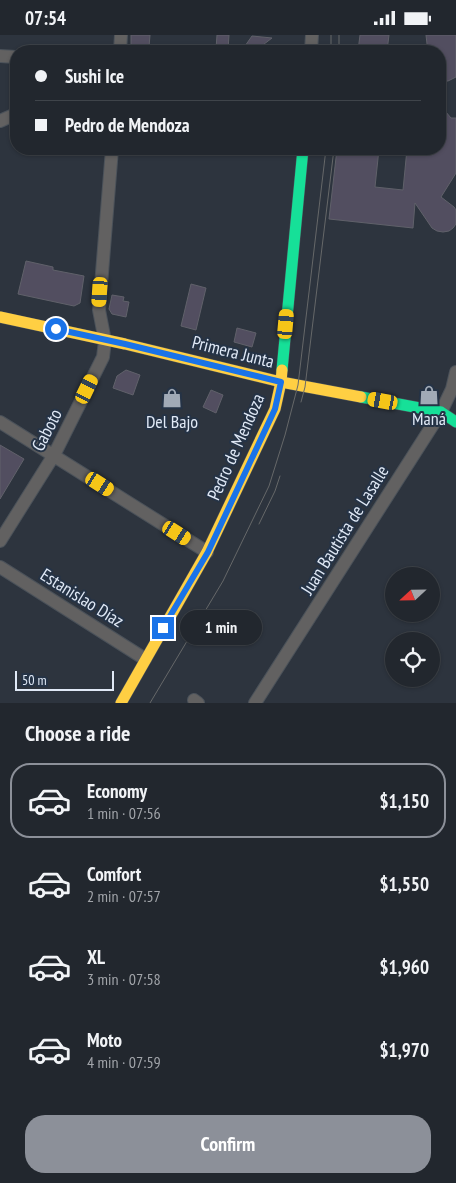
<!DOCTYPE html>
<html lang="en">
<head>
<meta charset="utf-8">
<style>
  :root { --surface:#22272e; --page:#2e333a; --text:#f1f3f6; --muted:#a2a5aa; --line:#3f444a; --accent:#8c9099 }
  body { margin:0; font-family:"PT Sans Narrow",sans-serif; background:var(--page); color:var(--text); height:100vh; display:flex; flex-direction:column; font-size:19px; white-space:nowrap }
  * { box-sizing:border-box; margin:0 }
  p { font-size:16px; color:var(--muted) }
  .icon { flex:none; width:28px; height:28px; fill:none; stroke:currentColor; stroke-width:2; stroke-linecap:round; stroke-linejoin:round }
  .map { position:relative; height:668px; overflow:hidden }
  .sheet { display:flex; flex-direction:column; background:var(--surface); flex:1 }
  .sheet>* { flex:none }
  .hud { position:absolute; left:10px; top:10px; width:436px; height:110px; border-radius:20px; box-shadow:0 1px 4px #0004,0 0 0 1px var(--line); display:grid; align-content:center; height:110px; padding:0 25px; background:var(--surface) }
  .needle { width:32px; rotate:248deg }
  .controls { position:absolute; left:385px; top:532px; display:grid; gap:10px }
  .controls a { display:grid; place-items:center; width:55px; height:55px; border-radius:50%; background:var(--surface); box-shadow:0 1px 4px #0004,0 0 0 1px var(--line); font-size:25px }
  .scale { position:absolute; left:15px; bottom:12px; width:99px; box-sizing:border-box; padding-left:5px; border:2px solid #e0e9f6; border-top:0; font-size:14px; line-height:18px; white-space:nowrap; color:#e0e9f6; -webkit-text-stroke:4px #253346; paint-order:stroke }
  .end { position:absolute; width:22px; height:22px; margin:-11px; border:6px solid #1a73e8; background:#fff; box-shadow:0 0 0 2px #fff }
  .from { border-radius:50% }
  .bubble { position:absolute; height:35px; border-radius:18px; background:var(--surface); box-shadow:0 1px 4px #0004,0 0 0 1px var(--line); font-size:16px; font-weight:700; line-height:35px; text-align:center }
  .car { position:absolute; width:15px; height:30px; margin:-15px -8px; border-radius:6px; box-shadow:0 0 4px 1px #0007; background:linear-gradient(#f5c518 24%,#345 0 40%,#f5c518 0 76%,#345 0 86%,#f5c518 0) }
  .hud b { display:flex; align-items:center; gap:18px; height:48px; font-size:19px }
  .hud b+b { border-top:1px solid var(--line) }
  .hud i { width:12px; height:12px; background:var(--text) }
  ul { padding:0; list-style:none }
  li { display:flex; align-items:center; gap:15px; height:75px; margin:0 10px 8px; padding:0 15px; border:2px solid transparent; border-radius:20px }
  li div { flex:1 }
  li b { display:block; font-size:19px }
  li em { font-style:normal; font-weight:700 }
  li.on { border-color:var(--accent) }
  li>.icon { width:45px; height:45px; stroke-width:1.5 }
  h2 { padding:0 25px; font-size:22px; line-height:60px }
  .primary-button { display:flex; gap:10px; margin-top:auto; padding:10px 25px }
  .primary-button a { flex:1; height:58px; border-radius:20px; background:var(--accent); color:#fff; font-size:20px; font-weight:700; line-height:58px; text-align:center }
  .status { display:flex; justify-content:space-between; align-items:center; height:35px; padding:0 25px; background:var(--surface); direction:ltr }
  .status svg { height:14px; fill:currentColor }
  .map>svg:first-child { display:block }
  .building { fill:#524e60; stroke:#60616a }
  .lines { fill:none; stroke-linecap:round; stroke-linejoin:round }
  .street-casing { stroke:#4b525a; stroke-width:14 }
  .fast-casing { stroke:#4b525a; stroke-width:12 }
  .slow-casing { stroke:#4b525a; stroke-width:12 }
  .street { stroke:#626161; stroke-width:12 }
  .fast { stroke:#16e098; stroke-width:11 }
  .slow { stroke:#ffcf43; stroke-width:11 }
  .tram { stroke:#666869; stroke-width:1 }
  .route { stroke:#1a73e8; stroke-width:6 }
  .labels { text-anchor:middle; stroke-width:4; stroke-linejoin:round; paint-order:stroke }
  .street-label { font-size:18px; fill:#e0e9f6; stroke:#253346 }
  .poi-label { font-size:18px; fill:#e0e9f6; stroke:#253346 }
</style>
</head>
<body>
<div class="status"><b>07:54</b><svg viewBox="0 0 49 12"><path d="M0 12V9h3v3zM5 12V6h3v6zM10 12V3h3v9zM15 12V0h3v12zM26 1h20v11H26zM47 4h2v5h-2z"/></svg></div>
<div class="map">
<svg width="456" height="668" viewBox="0 0 456 668">
  <rect width="100%" height="100%" fill="#2d343e"/>
  <path class="building" d="M131,0H150L149,12L131,11Z
    M217,0H229L228,15L216,14Z
    M360,0H389L387,16H358Z
    M426,0H456V42L448,46H440V16H422L427,9Z
    M252,1L272,3L255,16H249L245,11Z
    M440,70L451,83H456V138L441,162L454,172L456,175V189L453,193L449,196L443,197L437,196L432,193L415,168L413,193L329,184L337,114H379L375,152L403,155L407,114H440Z
    M26,226L53,232V235L84,241L80,268L74,271L18,259Z
    M191,249L206,253L196,295L181,291Z
    M112,260L124,262L123,266L129,267L126,282L112,279L109,274Z
    M237,293L256,298L252,312L234,307Z
    M126,335L140,340L133,360L113,353L117,341Z
    M211,355L223,360L216,378L203,372Z
    M0,410L24,424L0,464Z"/>
  <g class="lines">
    <defs>
      <path id="street" d="M120,16L121,0
        M311,16L312,0
        M0,21L16,22
        M0,86L16,79
        M0,387L207,517
        M0,506L54,420L103,322L105,306L99,275L112,114
        M0,532L145,624
        M194,665L198,668
        M255,668L441,377L452,354L456,337"/>
      <path id="fast" d="M282,335L303,114
        M361,362L441,377L456,387"/>
      <path id="slow" d="M0,282L125,309L281,347L361,362
        M121,668L207,517L275,374L281,347L282,335"/>
    </defs>
    <use href="#street" class="street-casing"/>
    <use href="#fast" class="fast-casing"/>
    <use href="#slow" class="slow-casing"/>
    <use href="#street" class="street"/>
    <use href="#fast" class="fast"/>
    <use href="#slow" class="slow"/>
    <path class="tram" d="M331,16V0
      M339,16V0
      M301,367L305,352L334,114
      M259,489L275,456L280,441
      M150,668L223,546L269,451L285,400L298,350L326,114"/>
  </g>
  <g class="lines">
    <path class="route" d="M56,294L125,309L281,347L275,374L208,517L163,593"/>
  </g>
  <defs>
    <symbol id="shop-bare" viewBox="-9 -9 18 18"><path d="M-5-2.5h2.3a2.7 3.5 0 0 1 5.4 0H5L5.5 6h-11ZM-1.5-2.5h3a1.5 2.3 0 0 0-3 0Z" fill="#a1aab6" stroke="#253346" stroke-width="2.5" paint-order="stroke"/></symbol>
  </defs>
  <g fill-rule="evenodd">
    <use href="#shop-bare" x="415" y="346" width="28" height="28"/>
    <use href="#shop-bare" x="158" y="349" width="28" height="28"/>
  </g>
  <g class="labels">
    <g class="street-label">
      <text transform="translate(233 317) rotate(14)" y="6">Primera Junta</text>
      <text transform="translate(47 395) rotate(-63)" y="6">Gaboto</text>
      <text transform="translate(236 412) rotate(-66)" y="6">Pedro de Mendoza</text>
      <text transform="translate(345 495) rotate(-58)" y="6">Juan Bautista de Lasalle</text>
      <text transform="translate(82 563) rotate(32)" y="6">Estanislao Díaz</text>
    </g>
    <g class="poi-label">
      <text x="429" y="390">Maná</text>
      <text x="172" y="393">Del Bajo</text>
    </g>
  </g>
</svg>
<div class="controls">
<a><svg class="needle" viewBox="-14 -14 28 28"><path d="M0-13l5 13h-10z" fill="#e53935"/><path d="M0 13l5-13h-10z" fill="#a2a5aa"/></svg></a>
<a><svg class="icon" aria-label="locate" viewBox="0 0 24 24"><circle cx="12" cy="12" r="6"/><path d="M12 2v4M12 18v4M2 12h4M18 12h4"/></svg></a>
</div>
<div class="scale">50 m</div>
<i class="end from" style="left:56px;top:294px"></i>
<i class="end" style="left:163px;top:593px"></i>
<div class="bubble" style="left:180px;top:575px;width:82px">1 min</div>
<i class="car" style="left:100px;top:257px;rotate:184deg"></i>
<i class="car" style="left:286px;top:289px;rotate:5deg"></i>
<i class="car" style="left:87px;top:354px;rotate:26deg"></i>
<i class="car" style="left:383px;top:366px;rotate:280deg"></i>
<i class="car" style="left:100px;top:449px;rotate:122deg"></i>
<i class="car" style="left:177px;top:498px;rotate:122deg"></i>
<div class="hud">
<b><i class="from"></i>Sushi Ice</b>
<b><i></i>Pedro de Mendoza</b>
</div>
</div>
<section class="sheet">
<h2>Choose a ride</h2>
<ul>
<li class="on"><svg class="icon" aria-label="car" viewBox="0 0 24 24"><path d="M5 17H2v-5l4-1 3-4h7l3 4 3 1v5h-3M9 17h6M6 11h13"/><circle cx="7" cy="17" r="2"/><circle cx="17" cy="17" r="2"/></svg><div><b>Economy</b><p>1 min · 07:56</p></div><em>$1,150</em></li>
<li><svg class="icon" aria-label="car" viewBox="0 0 24 24"><path d="M5 17H2v-5l4-1 3-4h7l3 4 3 1v5h-3M9 17h6M6 11h13"/><circle cx="7" cy="17" r="2"/><circle cx="17" cy="17" r="2"/></svg><div><b>Comfort</b><p>2 min · 07:57</p></div><em>$1,550</em></li>
<li><svg class="icon" aria-label="car" viewBox="0 0 24 24"><path d="M5 17H2v-5l4-1 3-4h7l3 4 3 1v5h-3M9 17h6M6 11h13"/><circle cx="7" cy="17" r="2"/><circle cx="17" cy="17" r="2"/></svg><div><b>XL</b><p>3 min · 07:58</p></div><em>$1,960</em></li>
<li><svg class="icon" aria-label="car" viewBox="0 0 24 24"><path d="M5 17H2v-5l4-1 3-4h7l3 4 3 1v5h-3M9 17h6M6 11h13"/><circle cx="7" cy="17" r="2"/><circle cx="17" cy="17" r="2"/></svg><div><b>Moto</b><p>4 min · 07:59</p></div><em>$1,970</em></li>
</ul>
<div class="primary-button"><a>Confirm</a></div>
</section>
</body>
</html>
